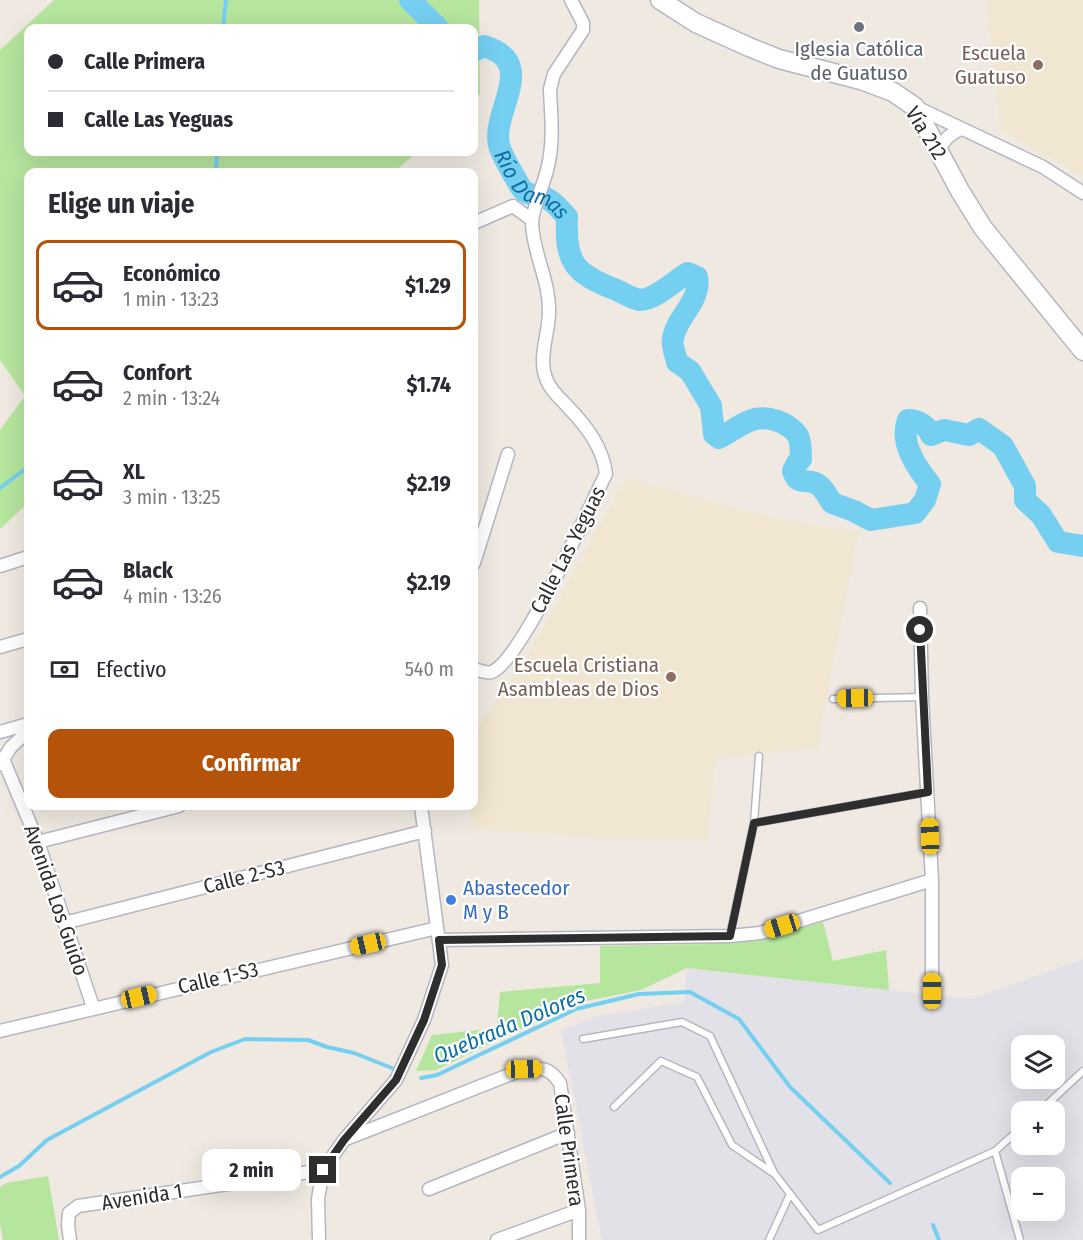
<!DOCTYPE html>
<html lang="es">
<head>
<meta charset="utf-8">
<style>
  :root { --surface:#fff; --page:#f7f7f7; --text:#2b2b33; --muted:#7c7c81; --line:#e1e1e2; --accent:#b45309 }
  body { margin:0; font-family:"Fira Sans Condensed",sans-serif; background:var(--page); color:var(--text); height:100vh; display:flex; flex-direction:column; font-size:22px; white-space:nowrap }
  * { box-sizing:border-box; margin:0 }
  p { font-size:20px; color:var(--muted) }
  .icon { flex:none; width:33px; height:33px; fill:none; stroke:currentColor; stroke-width:2; stroke-linecap:round; stroke-linejoin:round }
  .map { position:relative; flex:1; overflow:hidden }
  .details { position:absolute; left:24px; top:168px; width:454px; height:642px; display:flex; flex-direction:column; background:var(--surface); border-radius:12px; box-shadow:0 6px 24px #0002 }
  .details>* { flex:none }
  .hud { position:absolute; left:24px; top:24px; width:454px; height:132px; border-radius:12px; box-shadow:0 6px 24px #0002; display:grid; align-content:center; height:132px; padding:0 24px; background:var(--surface) }
  .buttons { position:absolute; left:1011px; top:1035px; display:grid; gap:12px }
  .buttons a { display:grid; place-items:center; width:54px; height:54px; border-radius:12px; background:var(--surface); box-shadow:0 6px 24px #0002; font-size:30px }
  .end { position:absolute; width:27px; height:27px; margin:-14px; border:8px solid #2e2e2e; background:#fff; box-shadow:0 0 0 3px #fff }
  .from { border-radius:50% }
  .bubble { position:absolute; height:42px; border-radius:12px; background:var(--surface); box-shadow:0 6px 24px #0002; font-size:20px; font-weight:700; line-height:42px; text-align:center }
  .car { position:absolute; width:18px; height:36px; margin:-18px -9px; border-radius:8px; box-shadow:0 0 4px 2px #0007; background:linear-gradient(#f5c518 24%,#345 0 40%,#f5c518 0 76%,#345 0 86%,#f5c518 0) }
  .hud b { display:flex; align-items:center; gap:21px; height:57px; font-size:22px }
  .hud b+b { border-top:2px solid var(--line) }
  .hud i { width:15px; height:15px; background:var(--text) }
  ul { padding:0; list-style:none }
  li { display:flex; align-items:center; gap:18px; height:90px; margin:0 12px 9px; padding:0 12px; border:3px solid transparent; border-radius:12px }
  li div { flex:1 }
  li b { display:block; font-size:22px }
  li em { font-style:normal; font-weight:700 }
  li.active { border-color:var(--accent) }
  li>.icon { width:54px; height:54px; stroke-width:1.5 }
  h2 { padding:0 24px; font-size:27px; line-height:72px }
  .pay { display:flex; align-items:center; gap:15px; height:66px; padding:0 24px; font-size:22px }
  .pay p { margin-inline-start:auto }
  .cta { display:flex; gap:12px; margin-top:auto; padding:12px 24px }
  .cta a { flex:1; height:69px; border-radius:12px; background:var(--accent); color:#fff; font-size:24px; font-weight:700; line-height:69px; text-align:center }
  .map>svg:first-child { display:block }
  .industrial { fill:#e3e1e8; fill-rule:evenodd }
  .education { fill:#f0e6d1 }
  .green { fill:#b6e59e }
  .lines { fill:none; stroke-linecap:round; stroke-linejoin:round }
  .stream { stroke:#75cff0; stroke-width:4 }
  .river { stroke:#75cff0; stroke-width:22 }
  .service-casing { stroke:#b4b7c1; stroke-width:9 }
  .minor-casing { stroke:#b4b7c1; stroke-width:15 }
  .secondary-casing { stroke:#b4b7c1; stroke-width:21 }
  .service { stroke:#fff; stroke-width:6 }
  .minor { stroke:#fff; stroke-width:12 }
  .secondary { stroke:#fff; stroke-width:18 }
  .route { stroke:#2e2e2e; stroke-width:8 }
  .worship-dot { fill:#6b7280; stroke:#fff; stroke-width:2 }
  .education-dot { fill:#8d6e63; stroke:#fff; stroke-width:2 }
  .shop-dot { fill:#3f7fe0; stroke:#fff; stroke-width:2 }
  .labels { text-anchor:middle; stroke-width:4.5; stroke-linejoin:round; paint-order:stroke }
  .worship-label { font-size:21px; fill:#5b616d; stroke:#fff }
  .education-label { font-size:21px; fill:#785e54; stroke:#fff; text-anchor:end }
  .street-label { font-size:21px; fill:#2e2e2e; stroke:#fff }
  .shop-label { font-size:21px; fill:#366cbe; stroke:#fff; text-anchor:start }
  .water-label { font-size:22px; font-style:italic; fill:#0d6fa3; stroke:#fff }
</style>
</head>
<body>
<div class="map">
<svg width="1083" height="1240" viewBox="0 0 1083 1240">
  <rect width="100%" height="100%" fill="#efe9e1"/>
  <path class="industrial" d="M1083,959V1240H602L561,1030L598,1016L684,1002L687,968L972,999ZM1022,1046H1054V1078H1022ZM1022,1112H1054V1144H1022ZM1022,1178H1054V1210H1022Z"/>
  <path class="education" d="M986,0H1083V176L1001,130Z
    M618,475L752,513L858,533L817,748L715,759L708,840L604,838L473,829L469,806H474V732L527,657L626,478Z"/>
  <path class="green" d="M54,0H479L480,94L474,100V28H28V152H417L394,172H28V503L0,529V430L25,396L0,360V50Z
    M823,922L833,961L886,950L889,990L687,968L641,990L572,1004L436,1070L416,1071L432,1035L497,1028L500,992L600,983V946L705,944L760,940Z
    M48,1176L59,1240H3L0,1224V1187L6,1183Z"/>
  <g class="lines">
    <path class="stream" d="M223,28L226,0
      M216,172L217,152
      M0,488L28,467
      M421,1078L437,1075L576,1009L639,994L690,992L739,1019L790,1087L890,1183
      M0,1177L19,1166L47,1140L211,1052L245,1039L308,1040L327,1047L354,1053L392,1068
      M933,1225L939,1240"/>
    <g class="river">
      <path d="M410,0L438,28"/>
      <path id="s1" d="M474,51L484,46C543,64 485,116 501,151C503,156 521,190 524,191C530,196 539,195 546,198C554,201 561,211 567,217C565,261 573,273 614,289C622,292 632,299 640,300C655,300 675,280 688,273L697,277C702,300 677,316 673,338C671,345 676,355 677,362L690,371L711,406L714,434L719,438C731,432 740,424 752,420C767,415 789,422 798,436C801,442 801,453 801,459L797,463L793,471C798,485 801,479 812,482C822,484 827,495 832,503L854,511L871,520L915,513L925,500L930,484C916,467 899,442 908,420C918,420 928,426 931,435L944,430L969,435L979,429L1003,446L1025,486V500L1041,515L1058,542L1083,546"/>
    </g>
    <defs>
      <path id="service" d="M833,699L922,697
        M754,823L928,792
        M730,935L754,823L759,756
        M583,1039L682,1022L710,1036L774,1173L818,1230L995,1151L1022,1127
        M614,1107L661,1061L697,1077L732,1145L773,1173
        M1039,1112L1083,1071
        M995,1151L1020,1240
        M769,1240L790,1194"/>
      <path id="minor" d="M916,107L1043,167L1083,193
        M939,151C944,139 950,134 961,129
        M474,223L513,206L532,220
        M474,563L508,454
        M0,566L28,557
        M920,608L922,697L932,880V991
        M0,647L28,639
        M474,669C479,670 486,674 492,672C523,658 587,511 606,474C603,448 587,427 569,408C558,396 547,388 544,371C540,353 549,331 549,312C550,281 533,254 532,223C532,209 545,182 548,166C554,140 551,115 550,89L554,74L583,30V23L571,0
        M0,732L28,724
        M3,759L38,842L93,1007
        M0,764L11,747L28,731
        M38,842L179,806
        M64,923L425,831
        M439,940L730,936L760,933L932,880
        M0,1031L437,928
        M346,1139L524,1069C542,1068 549,1067 560,1083L579,1210V1240
        M429,1189L568,1133
        M70,1240L68,1225L69,1213L78,1206L323,1170
        M319,1240L318,1199L323,1170L344,1140L396,1080L424,1020L442,965L421,806
        M497,1240L579,1210"/>
      <path id="secondary" d="M660,0L696,23L749,47L779,59L861,80L893,92L915,107L960,191L983,228L1083,351"/>
    </defs>
    <use href="#service" class="service-casing"/>
    <use href="#minor" class="minor-casing"/>
    <use href="#secondary" class="secondary-casing"/>
    <use href="#service" class="service"/>
    <use href="#minor" class="minor"/>
    <use href="#secondary" class="secondary"/>
  </g>
  <g class="lines">
    <path class="route" d="M323,1170L344,1140L396,1080L424,1020L442,965L439,940L730,936L754,823L928,792L920,630"/>
  </g>
  <circle class="worship-dot" cx="859" cy="27" r="6"/>
  <g class="education-dot">
    <circle cx="1038" cy="65" r="6"/>
    <circle cx="671" cy="677" r="6"/>
  </g>
  <circle class="shop-dot" cx="451" cy="900" r="6"/>
  <g class="labels">
    <g class="worship-label">
      <text x="859" y="56">Iglesia Católica<tspan x="859" dy="24">de Guatuso</tspan></text>
    </g>
    <g class="education-label">
      <text x="1026" y="60">Escuela<tspan x="1026" dy="24">Guatuso</tspan></text>
      <text x="659" y="672">Escuela Cristiana<tspan x="659" dy="24">Asambleas de Dios</tspan></text>
    </g>
    <g class="street-label">
      <text transform="translate(926 133) rotate(58)" y="7">Vía 212</text>
      <text transform="translate(568 550) rotate(-63)" y="7">Calle Las Yeguas</text>
      <text transform="translate(244 877) rotate(-14)" y="7">Calle 2-S3</text>
      <text transform="translate(56 900) rotate(71)" y="7">Avenida Los Guido</text>
      <text transform="translate(218 978) rotate(-13)" y="7">Calle 1-S3</text>
      <text transform="translate(569 1150) rotate(82)" y="7">Calle Primera</text>
      <text transform="translate(142 1197) rotate(-9)" y="7">Avenida 1</text>
    </g>
    <g class="shop-label">
      <text x="463" y="895">Abastecedor<tspan x="463" dy="24">M y B</tspan></text>
    </g>
    <g class="water-label">
      <text dy="8" stroke="none"><textPath href="#s1" startOffset="180">Río Damas</textPath></text>
      <text transform="translate(509 1025) rotate(-23)" y="8">Quebrada Dolores</text>
    </g>
  </g>
</svg>
<div class="buttons">
<a><svg class="icon" aria-label="layers" viewBox="0 0 24 24"><path d="M12 4l9 5-9 5-9-5zM3 14l9 5 9-5"/></svg></a>
<a>+</a>
<a>−</a>
</div>
<i class="end from" style="left:920px;top:630px"></i>
<i class="end" style="left:323px;top:1170px"></i>
<div class="bubble" style="left:202px;top:1149px;width:99px">2 min</div>
<i class="car" style="left:855px;top:698px;rotate:269deg"></i>
<i class="car" style="left:930px;top:836px;rotate:358deg"></i>
<i class="car" style="left:782px;top:926px;rotate:253deg"></i>
<i class="car" style="left:368px;top:944px;rotate:257deg"></i>
<i class="car" style="left:932px;top:991px;rotate:0deg"></i>
<i class="car" style="left:139px;top:997px;rotate:77deg"></i>
<i class="car" style="left:524px;top:1069px;rotate:88deg"></i>
<div class="hud">
<b><i class="from"></i>Calle Primera</b>
<b><i></i>Calle Las Yeguas</b>
</div>
<section class="details">
<h2>Elige un viaje</h2>
<ul>
<li class="active"><svg class="icon" aria-label="car" viewBox="0 0 24 24"><path d="M5 17H2v-5l4-1 3-4h7l3 4 3 1v5h-3M9 17h6M6 11h13"/><circle cx="7" cy="17" r="2"/><circle cx="17" cy="17" r="2"/></svg><div><b>Económico</b><p>1 min · 13:23</p></div><em>$1.29</em></li>
<li><svg class="icon" aria-label="car" viewBox="0 0 24 24"><path d="M5 17H2v-5l4-1 3-4h7l3 4 3 1v5h-3M9 17h6M6 11h13"/><circle cx="7" cy="17" r="2"/><circle cx="17" cy="17" r="2"/></svg><div><b>Confort</b><p>2 min · 13:24</p></div><em>$1.74</em></li>
<li><svg class="icon" aria-label="car" viewBox="0 0 24 24"><path d="M5 17H2v-5l4-1 3-4h7l3 4 3 1v5h-3M9 17h6M6 11h13"/><circle cx="7" cy="17" r="2"/><circle cx="17" cy="17" r="2"/></svg><div><b>XL</b><p>3 min · 13:25</p></div><em>$2.19</em></li>
<li><svg class="icon" aria-label="car" viewBox="0 0 24 24"><path d="M5 17H2v-5l4-1 3-4h7l3 4 3 1v5h-3M9 17h6M6 11h13"/><circle cx="7" cy="17" r="2"/><circle cx="17" cy="17" r="2"/></svg><div><b>Black</b><p>4 min · 13:26</p></div><em>$2.19</em></li>
</ul>
<div class="pay"><svg class="icon" aria-label="cash" viewBox="0 0 24 24"><path d="M3 7h18v10H3z"/><circle cx="12" cy="12" r="2"/></svg>Efectivo<p>540 m</p></div>
<div class="cta"><a>Confirmar</a></div>
</section>
</div>
</body>
</html>
